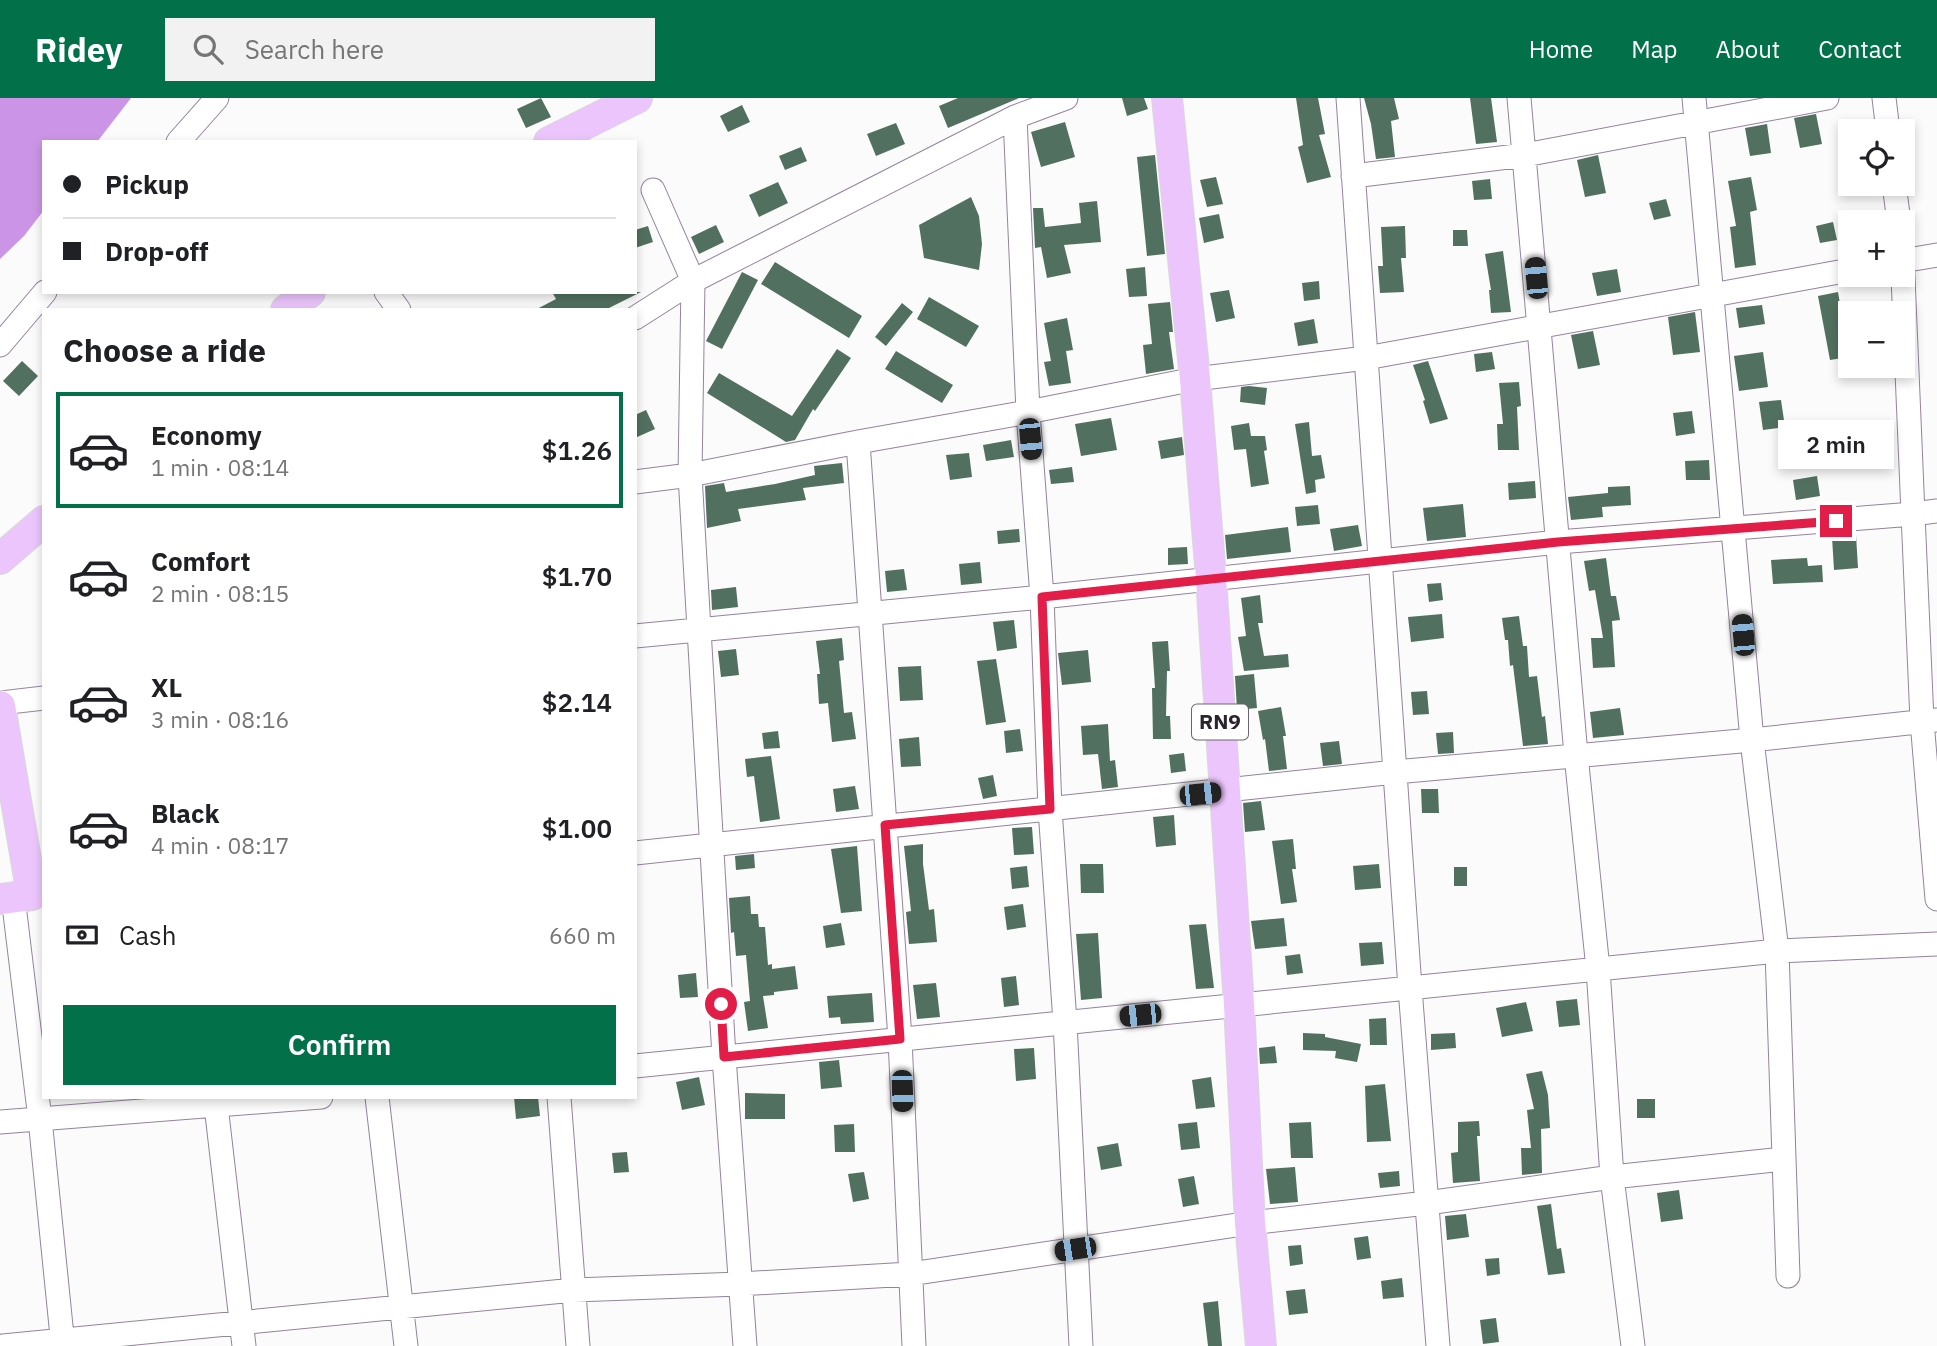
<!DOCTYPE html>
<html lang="en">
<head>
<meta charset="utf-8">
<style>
  :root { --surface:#fff; --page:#f2f2f2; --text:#202124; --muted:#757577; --line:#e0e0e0; --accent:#027048 }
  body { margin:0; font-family:"IBM Plex Sans",sans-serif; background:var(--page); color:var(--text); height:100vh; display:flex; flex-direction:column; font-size:26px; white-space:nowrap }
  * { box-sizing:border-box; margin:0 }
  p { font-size:23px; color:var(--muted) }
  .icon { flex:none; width:38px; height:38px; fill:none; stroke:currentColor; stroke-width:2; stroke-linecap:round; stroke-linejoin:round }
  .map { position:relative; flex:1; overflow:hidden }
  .drawer { position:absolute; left:42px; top:210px; width:595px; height:791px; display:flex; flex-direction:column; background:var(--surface); border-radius:0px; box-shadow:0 4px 10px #0003 }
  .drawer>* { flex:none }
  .guide { position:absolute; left:42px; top:42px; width:595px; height:154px; border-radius:0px; box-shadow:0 4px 10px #0003; display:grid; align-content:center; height:154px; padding:0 21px; background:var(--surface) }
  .controls { position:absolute; left:1838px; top:21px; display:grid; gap:14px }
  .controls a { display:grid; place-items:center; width:77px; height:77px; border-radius:0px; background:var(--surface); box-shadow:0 4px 10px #0003; font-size:35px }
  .end { position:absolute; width:32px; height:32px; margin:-16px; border:9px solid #e11d48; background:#fff; box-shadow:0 0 0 4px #fff }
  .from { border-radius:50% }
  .bubble { position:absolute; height:49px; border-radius:0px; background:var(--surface); box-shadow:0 4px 10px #0003; font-size:23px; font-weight:600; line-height:49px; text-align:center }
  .car { position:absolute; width:21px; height:42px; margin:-21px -10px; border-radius:9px; box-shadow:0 0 5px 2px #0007; background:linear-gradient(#222 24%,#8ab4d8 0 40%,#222 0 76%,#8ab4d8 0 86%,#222 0) }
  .guide b { display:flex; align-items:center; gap:24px; height:66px; font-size:26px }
  .guide b+b { border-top:2px solid var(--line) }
  .guide i { width:18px; height:18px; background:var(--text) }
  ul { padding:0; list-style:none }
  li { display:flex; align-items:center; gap:21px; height:116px; margin:0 14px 10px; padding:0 7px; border:4px solid transparent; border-radius:0px }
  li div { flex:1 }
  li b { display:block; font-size:26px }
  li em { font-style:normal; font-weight:600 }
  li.on { border-color:var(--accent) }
  li>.icon { width:63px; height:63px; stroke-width:1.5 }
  h2 { padding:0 21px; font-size:32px; line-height:84px }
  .pay { display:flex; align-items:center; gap:18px; height:77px; padding:0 21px; font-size:26px }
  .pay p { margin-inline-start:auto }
  .cta { display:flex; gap:14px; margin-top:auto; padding:14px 21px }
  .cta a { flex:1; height:80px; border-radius:0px; background:var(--accent); color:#fff; font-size:28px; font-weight:600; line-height:80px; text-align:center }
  header { display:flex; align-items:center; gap:42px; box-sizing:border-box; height:98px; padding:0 35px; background:var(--accent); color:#fff }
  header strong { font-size:33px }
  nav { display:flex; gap:38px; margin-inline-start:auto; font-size:24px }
  .search { width:490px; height:63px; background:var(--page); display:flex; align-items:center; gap:18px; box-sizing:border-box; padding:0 24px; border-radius:0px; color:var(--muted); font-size:26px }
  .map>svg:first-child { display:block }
  .water { fill:#cc94e6 }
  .building { fill:#52705f }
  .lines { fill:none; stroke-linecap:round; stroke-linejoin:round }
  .minor-casing { stroke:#94839d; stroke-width:25 }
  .major-casing { stroke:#d9d8da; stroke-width:32 }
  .minor { stroke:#fff; stroke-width:23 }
  .major { stroke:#ecc5fd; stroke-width:30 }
  .route { stroke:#e11d48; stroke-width:9 }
  .labels { text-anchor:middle; stroke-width:7; stroke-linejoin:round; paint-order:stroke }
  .shield { fill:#fff; stroke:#6b666d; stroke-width:2 }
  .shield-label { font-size:21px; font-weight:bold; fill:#2b242f }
</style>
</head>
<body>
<header>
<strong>Ridey</strong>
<div class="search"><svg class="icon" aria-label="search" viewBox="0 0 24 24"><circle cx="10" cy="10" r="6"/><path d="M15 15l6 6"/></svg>Search here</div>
<nav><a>Home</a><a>Map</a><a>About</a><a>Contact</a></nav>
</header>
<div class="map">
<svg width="1937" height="1248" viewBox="0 0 1937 1248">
  <rect width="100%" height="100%" fill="#fbfbfb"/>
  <path class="water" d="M0,0H131L97,44H44V112L24,138L0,161Z"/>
  <path class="building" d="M541,0L551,19L526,30L517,11Z
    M958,0H1019L948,30L939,8Z
    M1122,0H1144L1148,11L1127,18Z
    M1296,0H1318L1325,36L1319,37L1331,79L1307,85L1298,49L1303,47Z
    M1364,0H1394L1399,21L1391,23L1395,59L1376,61L1371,26Z
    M1470,0H1491L1497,44L1476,46Z
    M742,7L750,24L728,34L720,18Z
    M1816,16L1822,46L1800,50L1794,20Z
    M1065,24L1075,59L1041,69L1031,34Z
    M896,25L905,46L876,58L867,36Z
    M1767,26L1771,55L1750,58L1745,30Z
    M801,49L807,63L785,72L779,58Z
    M1155,57L1165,156L1147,158L1137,59Z
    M1598,57L1606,95L1585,99L1577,62Z
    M1216,79L1223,106L1207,109L1200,82Z
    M1751,79L1757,112L1750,114L1756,167L1735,170L1730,129L1736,128L1728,83Z
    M1490,81L1492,101L1474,102L1472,83Z
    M778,84L788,105L759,119L749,97Z
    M971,99L979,118L982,146L979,172L924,160L919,127Z
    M1666,101L1671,118L1654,122L1649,105Z
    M1097,103L1101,144L1064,147L1071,175L1047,180L1041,149L1035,150L1033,110H1043L1045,129L1081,125L1079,105Z
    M1219,116L1224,140L1204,145L1199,120Z
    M1833,124L1837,142L1820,145L1816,128Z
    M716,127L724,144L699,156L691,139Z
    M648,128L653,144L635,150V132Z
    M1405,128L1406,160H1401L1404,194L1380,195L1378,168H1383L1381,129Z
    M1453,132H1467L1468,148H1453Z
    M1503,153L1511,214L1491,215L1489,192H1491L1485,156Z
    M775,164L862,218L849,240L761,186Z
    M1145,169L1147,198L1129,199L1126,171Z
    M1617,171L1621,194L1597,198L1592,175Z
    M742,174L758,182L722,251L706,243Z
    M1319,183L1320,201L1304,203L1302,185Z
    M1229,192L1235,220L1216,224L1210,195Z
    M552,194H641L605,212H535L556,201Z
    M1838,194L1849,259L1830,262L1818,198Z
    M929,199L979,228L966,249L917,221Z
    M1170,204L1173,234H1169L1174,271L1146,276L1143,247L1152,246L1148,206Z
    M902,205L913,214L886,248L875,239Z
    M1762,207L1765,226L1739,230L1736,210Z
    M1695,214L1700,254L1673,257L1668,219Z
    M1067,220L1073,252L1066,253L1071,285L1049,288L1044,264L1051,263L1044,225Z
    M1314,221L1318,245L1298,248L1294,225Z
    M1593,233L1600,267L1578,271L1571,237Z
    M837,251L851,260L815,313L813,311L795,342L786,344L707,295L719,275L792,318Z
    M896,253L953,287L942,305L885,271Z
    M1492,254L1495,271L1476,274L1474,256Z
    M1763,254L1768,289L1739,293L1734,258Z
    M22,263L38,278L19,298L3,283Z
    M1428,263L1448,321L1430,326L1423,303L1425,302L1413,267Z
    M1519,284L1521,308L1517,309L1519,352H1498L1497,326H1503L1499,285Z
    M1249,288L1267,290L1265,307L1240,304L1241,289Z
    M1781,302L1785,329L1763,332L1759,304Z
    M646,312L655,331L635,340V317Z
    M1692,313L1695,335L1676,338L1673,315Z
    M1111,320L1117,352L1081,358L1075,326Z
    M1309,324L1312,358L1321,357L1325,380L1315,382L1316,394L1306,396L1295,326Z
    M1249,325L1251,338H1265L1267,352L1264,353L1269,386L1251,389L1246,351L1234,352L1231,328Z
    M1182,339L1184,357L1161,361L1158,343Z
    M1011,342L1014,359L986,363L983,347Z
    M1842,343L1845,358L1822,362L1820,347Z
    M1879,347L1880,367L1860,368L1859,348Z
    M969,355L972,379L950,382L946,357Z
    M1709,362L1710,382H1686L1685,363Z
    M842,365L844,385L803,390L806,402L738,411L741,423L707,430L705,388L724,385L726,394L775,386L815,377L814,368Z
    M1072,369L1074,384L1051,386L1049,372Z
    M1817,378L1820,398L1796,402L1793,382Z
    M1535,383L1536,400L1509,402L1508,385Z
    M1630,388L1631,407L1602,409L1603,419L1571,422L1568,399L1608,395V389Z
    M1463,406L1466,439L1427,443L1423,410Z
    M1318,407L1320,426L1297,428L1295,409Z
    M1358,427L1362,448L1334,453L1330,431Z
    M1288,429L1291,454L1227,461L1225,437Z
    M1019,431L1020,444L998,446L997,433Z
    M1856,437L1858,470L1834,472L1832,439Z
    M1187,449L1188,466L1168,467V450Z
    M1606,460L1611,498H1616L1620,522L1612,523L1615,569L1593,570L1591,540H1603L1595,492L1589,493L1584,463Z
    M1807,460L1808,468L1822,467L1823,484L1773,486L1771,462Z
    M980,464L982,485L961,487L959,466Z
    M904,471L907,492L887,494L885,473Z
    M1441,485L1443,502L1429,504L1427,486Z
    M736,489L738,509L712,512L711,492Z
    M1260,497L1263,525H1258L1264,558L1288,556L1289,569L1244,573L1238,539L1246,538L1241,500Z
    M1442,516L1444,540L1411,544L1408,519Z
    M1519,518L1523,548H1527L1529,579L1537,578L1542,619L1545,618L1548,646L1523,648L1513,567L1510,568L1508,542H1505L1502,520Z
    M1014,522L1017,550L997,553L993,524Z
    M842,540L844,562L839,563L844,615L852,614L856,641L832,644L828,605L819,606L817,576H820L816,543Z
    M1168,543L1170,573H1167L1166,618H1170L1171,641H1153L1152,590H1155L1152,544Z
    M736,551L739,577L721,579L718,553Z
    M1088,552L1091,584L1062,587L1058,555Z
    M996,561L1006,624L986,627L977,563Z
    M921,568L923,602L900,603L898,569Z
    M1254,576L1257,610L1237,612L1235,578Z
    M1427,593L1429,616L1413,617L1411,594Z
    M1281,609L1286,638H1283L1287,671L1269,673L1265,641L1263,642L1258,613Z
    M1620,610L1624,637L1593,640L1590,614Z
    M1108,626L1110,663L1115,662L1118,689L1102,691L1098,656L1083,657L1081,628Z
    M1020,631L1023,653L1006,655L1004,633Z
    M778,633L780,650L764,651L762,635Z
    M1453,634L1454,655L1438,656L1436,635Z
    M919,639L921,668L901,669L899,641Z
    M1339,643L1342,666L1323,668L1320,645Z
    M1184,655L1186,673L1171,675L1169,657Z
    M771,658L780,721L760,724L754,678L747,679L745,661Z
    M993,677L997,698L983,701L978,680Z
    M855,688L859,711L836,714L833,691Z
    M1421,691H1438L1439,715H1422Z
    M1261,703L1265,732L1245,734L1243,705Z
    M1174,717L1176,747L1156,749L1153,719Z
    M1032,729L1034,756L1014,757L1012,730Z
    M1293,741L1296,771H1292L1297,804L1281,806L1272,743Z
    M923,746V766L929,812L934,811L937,844L909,846L906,814L911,813L904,748Z
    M857,748L862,813L841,815L831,751Z
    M754,756L755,770L736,772L735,758Z
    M1080,766H1103L1104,795H1081Z
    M1379,766L1381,790L1355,792L1353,768Z
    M1027,768L1029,789L1012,791L1010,770Z
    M1454,769H1467V788H1454Z
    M750,798L751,816H758L759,829H765L768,867L772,866V871L795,868L798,891L774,894V897L763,898L768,930L748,933L744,904L750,903L746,857L736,858L734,834L731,835L729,800Z
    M1023,806L1026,829L1007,832L1004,809Z
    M1284,820L1287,848L1255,851L1251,823Z
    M841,825L845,847L826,850L823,828Z
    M1206,826L1214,890L1196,891L1189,827Z
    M1098,835L1102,900L1081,902L1076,836Z
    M1382,844L1384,866L1361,868L1359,845Z
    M1300,856L1303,875L1287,877L1285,858Z
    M696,875L698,899L680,900L678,877Z
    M1016,878L1019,907L1004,909L1001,880Z
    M936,885L940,919L917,921L913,887Z
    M872,895L874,924L841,926L840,919L829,920L827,898Z
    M1577,901L1580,927L1559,929L1556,903Z
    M1526,904L1533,933L1502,939L1496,910Z
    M1386,920L1387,947H1370L1369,921Z
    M1303,935L1325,936V939L1361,946L1357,964L1335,960L1336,953L1303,952Z
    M1455,935L1456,950L1431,952V936Z
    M1275,948L1277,965L1260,966L1259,950Z
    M1034,950L1036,981L1016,983L1014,951Z
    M839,962L842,989L821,991L819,964Z
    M1542,973L1548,997L1550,1030L1541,1031L1542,1075L1522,1077L1521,1050H1531L1527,1012L1534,1011L1526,976Z
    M699,979L705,1007L682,1012L676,984Z
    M1211,979L1215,1009L1196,1011L1192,982Z
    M1385,986L1391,1043L1367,1044L1365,988Z
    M745,995L785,996V1021H745Z
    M514,999H538L540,1018L516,1021Z
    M1637,1001H1655V1020H1637Z
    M1479,1023L1480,1038H1477L1480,1083L1453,1085L1451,1055L1458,1054V1024Z
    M1197,1024L1200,1050L1181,1052L1178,1026Z
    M1311,1024L1313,1060H1291L1289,1025Z
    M854,1026L855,1054H835L834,1027Z
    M1118,1045L1122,1068L1101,1072L1097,1049Z
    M627,1054L629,1074L614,1075L612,1055Z
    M1295,1069L1298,1104L1270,1106L1266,1071Z
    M1399,1073L1400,1088L1380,1090L1378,1075Z
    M864,1074L869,1101L853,1104L848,1076Z
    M1194,1078L1199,1106L1183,1109L1178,1081Z
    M1679,1092L1683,1121L1661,1124L1657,1095Z
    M1551,1106L1557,1151L1561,1150L1565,1175L1548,1177L1537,1108Z
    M1466,1116L1469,1139L1447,1142L1445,1118Z
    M1368,1138L1371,1160L1357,1162L1354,1140Z
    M1301,1147L1303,1166L1290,1168L1288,1148Z
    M1499,1160L1500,1176L1487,1178L1485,1161Z
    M1402,1180L1404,1199L1383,1201L1381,1183Z
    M1305,1191L1308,1215L1289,1217L1286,1193Z
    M1218,1203L1222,1248H1208L1203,1205Z
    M1496,1220L1499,1244L1483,1246L1480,1222Z"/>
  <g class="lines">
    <defs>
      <path id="minor" d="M1348,0L1410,890L1438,1248
        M1519,0L1576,657L1598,871L1612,1079L1633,1248
        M1694,0L1752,642L1777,853L1788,1178
        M1884,0L1888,33
        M1015,19L1028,314L1042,499L1050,711L1065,924L1081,1248
        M178,44L217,0
        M1353,78L1525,57L1827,0
        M1894,86L1899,124
        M653,92L693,183L690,377L724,959L745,1248
        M1902,155L1913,416L1937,413
        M1902,163L1937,157
        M386,194L399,212
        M635,220L693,183L1015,19L1066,0
        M0,247L45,194
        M858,344L900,941L914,1248
        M635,384L690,377L858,344L1028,314L1195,281L1366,260L1850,172
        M635,538L1042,499L1558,444L1913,416L1922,623L1937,801
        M0,605L44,600
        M635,755L1395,674L1752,642L1937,622
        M13,799L40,1021L63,1248
        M635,968L1777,853L1937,846
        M215,999L244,1248
        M377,999L406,1248
        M559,999L578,1248
        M0,1024L321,999
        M3,1248L574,1192L740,1186L910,1176L1250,1125L1427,1105L1612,1079L1784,1061"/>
      <path id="major" d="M1167,0L1195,281L1211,480L1239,907L1250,1125L1261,1248
        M549,44L637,0
        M286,212L310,194
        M0,461L44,423
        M0,608L32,797L0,801"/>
    </defs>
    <use href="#minor" class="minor-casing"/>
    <use href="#major" class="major-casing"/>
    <use href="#minor" class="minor"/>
    <use href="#major" class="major"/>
  </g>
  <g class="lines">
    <path class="route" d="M721,906L724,959L900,941L885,727L1050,711L1042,499L1558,444L1836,423"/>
  </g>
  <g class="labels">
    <rect class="shield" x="1192" y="606.5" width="56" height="35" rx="5"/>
    <g class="shield-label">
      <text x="1220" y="631">RN9</text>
    </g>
  </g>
</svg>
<div class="controls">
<a><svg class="icon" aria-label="locate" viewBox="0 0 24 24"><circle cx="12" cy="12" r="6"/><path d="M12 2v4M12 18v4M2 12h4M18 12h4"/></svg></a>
<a>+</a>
<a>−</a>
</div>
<i class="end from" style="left:721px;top:906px"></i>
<i class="end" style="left:1836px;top:423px"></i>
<div class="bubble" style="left:1778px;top:322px;width:116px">2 min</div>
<i class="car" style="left:1536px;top:180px;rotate:355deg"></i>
<i class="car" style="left:1030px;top:341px;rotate:175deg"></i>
<i class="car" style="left:1743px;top:537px;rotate:355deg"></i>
<i class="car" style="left:1200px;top:696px;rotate:84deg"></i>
<i class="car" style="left:1140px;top:917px;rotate:264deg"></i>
<i class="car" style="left:902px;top:993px;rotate:178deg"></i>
<i class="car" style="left:1075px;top:1151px;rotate:261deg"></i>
<div class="guide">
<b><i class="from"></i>Pickup</b>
<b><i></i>Drop-off</b>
</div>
<section class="drawer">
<h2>Choose a ride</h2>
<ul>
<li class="on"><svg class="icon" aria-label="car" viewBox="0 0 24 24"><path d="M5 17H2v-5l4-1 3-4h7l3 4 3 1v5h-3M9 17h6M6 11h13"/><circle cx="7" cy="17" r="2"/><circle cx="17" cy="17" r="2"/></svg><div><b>Economy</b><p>1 min · 08:14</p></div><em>$1.26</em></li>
<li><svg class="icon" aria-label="car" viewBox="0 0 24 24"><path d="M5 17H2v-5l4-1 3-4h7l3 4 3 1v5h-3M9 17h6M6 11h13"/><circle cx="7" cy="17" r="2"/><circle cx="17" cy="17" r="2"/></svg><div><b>Comfort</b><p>2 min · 08:15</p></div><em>$1.70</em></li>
<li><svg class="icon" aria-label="car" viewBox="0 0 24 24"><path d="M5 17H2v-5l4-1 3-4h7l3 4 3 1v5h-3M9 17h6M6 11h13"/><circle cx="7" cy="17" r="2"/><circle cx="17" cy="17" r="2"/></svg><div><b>XL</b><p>3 min · 08:16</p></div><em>$2.14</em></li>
<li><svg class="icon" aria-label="car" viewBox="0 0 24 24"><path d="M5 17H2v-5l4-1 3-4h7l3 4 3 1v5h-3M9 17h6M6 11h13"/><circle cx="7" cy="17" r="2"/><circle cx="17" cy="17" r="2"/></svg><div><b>Black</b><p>4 min · 08:17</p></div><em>$1.00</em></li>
</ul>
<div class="pay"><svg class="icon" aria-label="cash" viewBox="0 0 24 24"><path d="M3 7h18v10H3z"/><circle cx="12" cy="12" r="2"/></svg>Cash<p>660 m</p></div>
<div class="cta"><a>Confirm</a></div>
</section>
</div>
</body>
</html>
